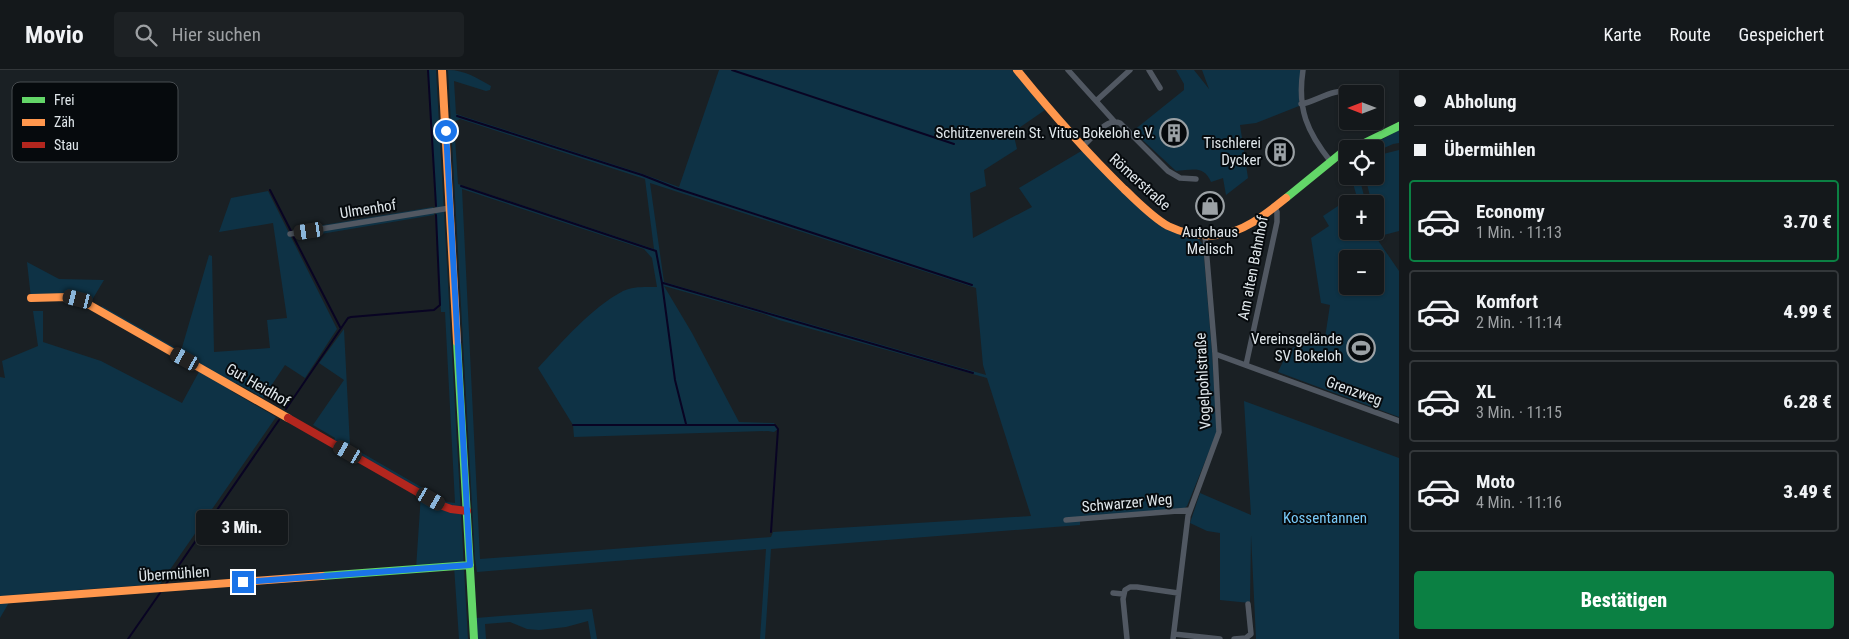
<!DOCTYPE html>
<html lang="de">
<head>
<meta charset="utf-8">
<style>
  :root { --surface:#14181b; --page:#1d2124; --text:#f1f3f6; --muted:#9da0a3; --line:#33373a; --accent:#0b8043 }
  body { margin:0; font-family:"Roboto Condensed",sans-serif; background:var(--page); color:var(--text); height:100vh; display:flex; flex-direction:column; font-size:19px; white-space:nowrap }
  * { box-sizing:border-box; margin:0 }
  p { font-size:16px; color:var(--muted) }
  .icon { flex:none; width:28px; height:28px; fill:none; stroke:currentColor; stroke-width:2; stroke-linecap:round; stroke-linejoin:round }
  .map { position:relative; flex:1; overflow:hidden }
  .sheet { display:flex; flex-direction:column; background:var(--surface); width:450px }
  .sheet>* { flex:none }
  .hud { display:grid; align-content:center; height:110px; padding:0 15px; background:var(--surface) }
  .needle { width:32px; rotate:270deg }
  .controls { position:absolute; left:1339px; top:15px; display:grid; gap:10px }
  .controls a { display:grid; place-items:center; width:45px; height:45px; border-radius:5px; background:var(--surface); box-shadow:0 1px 4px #0004,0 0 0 1px var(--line); font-size:25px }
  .end { position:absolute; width:22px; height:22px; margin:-11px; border:6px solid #1a73e8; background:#fff; box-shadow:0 0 0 2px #fff }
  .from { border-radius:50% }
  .bubble { position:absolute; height:35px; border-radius:5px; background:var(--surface); box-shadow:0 1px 4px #0004,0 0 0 1px var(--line); font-size:16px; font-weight:800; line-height:35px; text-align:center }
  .car { position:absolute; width:15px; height:30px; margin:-15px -8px; border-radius:6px; box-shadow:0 0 4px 1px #0007; background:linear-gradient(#222 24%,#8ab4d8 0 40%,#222 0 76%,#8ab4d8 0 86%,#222 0) }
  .hud b { display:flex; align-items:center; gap:18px; height:48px; font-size:19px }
  .hud b+b { border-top:1px solid var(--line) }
  .hud i { width:12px; height:12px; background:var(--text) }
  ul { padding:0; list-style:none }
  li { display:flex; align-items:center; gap:15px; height:82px; margin:0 10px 8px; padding:0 5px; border:2px solid var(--line); border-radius:5px }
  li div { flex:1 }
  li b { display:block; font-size:19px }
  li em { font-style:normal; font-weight:800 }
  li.selected { border-color:var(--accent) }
  li>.icon { width:45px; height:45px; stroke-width:1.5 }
  .action { display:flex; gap:10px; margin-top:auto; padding:10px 15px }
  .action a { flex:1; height:58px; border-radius:5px; background:var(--accent); color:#fff; font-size:20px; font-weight:800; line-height:58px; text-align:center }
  header { display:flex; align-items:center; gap:30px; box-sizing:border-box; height:70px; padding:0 25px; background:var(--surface); border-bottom:1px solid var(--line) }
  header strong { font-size:24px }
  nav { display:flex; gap:28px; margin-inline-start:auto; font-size:18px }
  .search { width:350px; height:45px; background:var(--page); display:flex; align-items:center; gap:12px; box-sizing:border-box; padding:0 18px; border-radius:5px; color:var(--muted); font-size:19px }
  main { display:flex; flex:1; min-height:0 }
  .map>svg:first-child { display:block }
  .green { fill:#0e3245; fill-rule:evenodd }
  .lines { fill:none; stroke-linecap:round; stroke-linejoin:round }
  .stream { stroke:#090423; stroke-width:2 }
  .street { stroke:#515862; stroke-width:5.5 }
  .fast { stroke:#63d668; stroke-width:8 }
  .slow { stroke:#ff974d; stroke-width:8 }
  .jam { stroke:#b3261e; stroke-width:8 }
  .route { stroke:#1a73e8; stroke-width:6 }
  .labels { text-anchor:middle; stroke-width:4; stroke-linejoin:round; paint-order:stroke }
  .poi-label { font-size:15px; fill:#e0e7eb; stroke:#060a0d; text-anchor:end }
  .street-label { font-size:15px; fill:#e0e7eb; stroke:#060a0d }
  .park-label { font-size:15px; fill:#79caf8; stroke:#060a0d }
  .key { fill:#060a0d; stroke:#474c50; stroke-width:1 }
  .key-label { font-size:14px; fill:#e0e7eb }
</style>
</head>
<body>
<header>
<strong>Movio</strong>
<div class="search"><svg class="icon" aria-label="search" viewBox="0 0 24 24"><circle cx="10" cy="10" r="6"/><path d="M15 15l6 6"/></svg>Hier suchen</div>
<nav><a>Karte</a><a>Route</a><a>Gespeichert</a></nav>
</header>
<main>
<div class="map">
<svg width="1399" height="569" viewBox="0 0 1399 569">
  <rect width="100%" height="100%" fill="#1a2024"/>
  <path class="green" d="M428,0H436L468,569H459L454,496L416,499L421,424L333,373L335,368L313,355L344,310L319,293L344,259L350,376L447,432L455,433L445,242H441Z
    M448,0C465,0 477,8 491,16L490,20L486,21L454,11L456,44L637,102L679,117L719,0H1012L1045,40L1013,62L1017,79L984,100L986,116L970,123L973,168L1032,137L1019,118L1083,80L1154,147L1198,168L1203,175L1212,282L1217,362L1187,436L1181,441L1080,449V455L771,479L765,569H760L766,479L477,502L475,489ZM460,49L645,109L654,179L458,114L454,52ZM650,113L976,218L983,295L986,305L664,212ZM462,119L644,179L652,188L657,217C646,217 633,216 623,221C591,238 562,272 538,298L573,355L574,367L768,361L774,362L778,359L774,353L739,352L692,263L664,216L764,244L779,250L987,308L1031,446L773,462L771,467L480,489Z
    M1176,0H1194L1209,19L1202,0H1301L1299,36L1256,53L1240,55L1248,108L1226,125L1223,108L1211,112C1204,95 1192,100 1176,101L1133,61L1184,20V14Z
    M1399,60V73L1393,74L1375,82V79H1365Z
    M1399,80V161L1380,166L1375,144V134H1372L1365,106H1375V86Z
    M1351,106H1359L1366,134H1348V161H1374L1375,166L1399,201V347L1278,302C1292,273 1294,274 1325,268L1330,235L1321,233L1311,168L1329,156L1323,146L1356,124ZM1348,189H1375V216H1348Z
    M268,121L337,259L305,308L285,295L263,328L236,313L231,321L276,347L160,514L20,524V529H11L0,548V307L5,308L2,291L38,276L33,241H43V272L101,291L182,333L201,298L100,240L102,236L181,281L209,185L212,186L214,282L270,278L267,250L287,248L273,153L219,162L231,128Z
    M433,137L434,145L297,168L293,160Z
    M27,192L59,209L104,210L92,230L75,222L66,221L65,226L31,228Z
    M1244,331L1399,388V569H1256L1251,465L1250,533L1220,530V463L1207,461L1190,453L1200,423L1251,445Z
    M592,539L597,569H591L588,551L566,557L539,560L527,559L510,552L485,554L486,569H477L476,548Z"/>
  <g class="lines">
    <path class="stream" d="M428,0L436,136
      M732,0L954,74
      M457,46L642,105L675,118L972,215
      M461,116L656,181L662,213L675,310L686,354
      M270,120L291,161
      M293,166L340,257
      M663,213L973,303
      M286,339L348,248L351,247L434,240L440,235L436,145
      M573,355H775L778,359L771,462
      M166,514L279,350
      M128,569L160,523"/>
    <path class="street" d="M1068,0L1114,51
      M1149,0L1160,18
      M1303,0C1297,39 1307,62 1331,92
      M1096,31L1130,0
      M1301,34C1316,32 1334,17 1349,23
      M1082,77C1092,69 1106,47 1120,53L1168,101L1180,108L1196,109
      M290,164L450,138
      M1215,284L1399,351
      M1246,295L1277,152V142L1274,136
      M1066,450L1190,440
      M1113,523L1123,524
      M1174,564L1220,569
      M1127,569L1123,529L1125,520L1130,517H1137L1178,523
      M1173,569L1188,446L1219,362L1215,284L1205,165
      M1234,569L1246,568L1251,564L1248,534"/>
    <path class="fast" d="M1352,79L1399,56
      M1286,128L1340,84L1348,81
      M457,272L474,569
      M322,506L470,495"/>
    <path class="slow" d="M442,0L457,272
      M1017,0C1051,42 1086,82 1124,119C1138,132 1152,147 1168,156C1183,163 1200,167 1217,165C1243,163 1266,144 1286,128
      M31,228L68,227L86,233L288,348
      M0,530L322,506"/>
    <path class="jam" d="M288,348L440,435L451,439L467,441"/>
  </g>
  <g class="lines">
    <path class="route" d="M243,512L470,495L446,61"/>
  </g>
  <defs>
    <symbol id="building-ring" viewBox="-11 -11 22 22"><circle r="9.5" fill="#060a0d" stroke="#9ba1a5" stroke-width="1.5"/><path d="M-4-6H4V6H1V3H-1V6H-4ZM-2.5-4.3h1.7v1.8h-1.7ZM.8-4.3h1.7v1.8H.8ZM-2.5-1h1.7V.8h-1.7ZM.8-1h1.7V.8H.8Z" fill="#9ba1a5"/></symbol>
    <symbol id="shop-ring" viewBox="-11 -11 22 22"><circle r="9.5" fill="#060a0d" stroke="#9ba1a5" stroke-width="1.5"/><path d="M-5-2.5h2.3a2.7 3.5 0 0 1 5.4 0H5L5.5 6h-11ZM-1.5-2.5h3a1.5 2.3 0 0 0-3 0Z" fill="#9ba1a5"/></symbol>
    <symbol id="stadium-ring" viewBox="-11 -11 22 22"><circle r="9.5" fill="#060a0d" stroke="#9ba1a5" stroke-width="1.5"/><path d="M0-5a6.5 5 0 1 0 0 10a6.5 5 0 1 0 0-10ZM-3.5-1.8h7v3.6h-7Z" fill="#9ba1a5"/></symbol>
  </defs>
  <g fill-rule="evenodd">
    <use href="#building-ring" x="1158" y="47" width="32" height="32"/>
    <use href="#building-ring" x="1264" y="66" width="32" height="32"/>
    <use href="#shop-ring" x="1194" y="120" width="32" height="32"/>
    <use href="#stadium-ring" x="1345" y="262" width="32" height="32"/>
  </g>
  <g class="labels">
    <g class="poi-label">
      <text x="1155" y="68">Schützenverein St. Vitus Bokeloh e.V.</text>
      <text x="1261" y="78">Tischlerei<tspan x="1261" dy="17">Dycker</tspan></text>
      <text x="1210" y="167" text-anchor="middle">Autohaus<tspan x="1210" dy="17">Melisch</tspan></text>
      <text x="1342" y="274">Vereinsgelände<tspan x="1342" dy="17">SV Bokeloh</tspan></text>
    </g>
    <g class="street-label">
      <text transform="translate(1140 112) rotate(42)" y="5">Römerstraße</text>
      <text transform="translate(368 139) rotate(-9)" y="5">Ulmenhof</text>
      <text transform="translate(1253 198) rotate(-79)" y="5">Am alten Bahnhof</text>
      <text transform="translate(1203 311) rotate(-93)" y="5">Vogelpohlstraße</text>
      <text transform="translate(258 315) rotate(30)" y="5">Gut Heidhof</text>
      <text transform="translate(1354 321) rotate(20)" y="5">Grenzweg</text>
      <text transform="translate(1127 433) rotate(-5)" y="5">Schwarzer Weg</text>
      <text transform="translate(174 504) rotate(-4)" y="5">Übermühlen</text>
    </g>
    <g class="park-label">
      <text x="1325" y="453">Kossentannen</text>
    </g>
  </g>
  <rect x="12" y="12" width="166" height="80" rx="8" class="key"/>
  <rect x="22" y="27" width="23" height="6" fill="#63d668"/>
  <rect x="22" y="49" width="23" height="7" fill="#ff974d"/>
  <rect x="22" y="72" width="23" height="6" fill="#b3261e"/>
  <g class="key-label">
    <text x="54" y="35">Frei</text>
    <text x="54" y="57">Zäh</text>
    <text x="54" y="80">Stau</text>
  </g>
</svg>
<div class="controls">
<a><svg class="needle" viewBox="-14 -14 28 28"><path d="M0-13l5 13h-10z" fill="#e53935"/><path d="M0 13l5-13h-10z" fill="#9da0a3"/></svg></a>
<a><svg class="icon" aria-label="locate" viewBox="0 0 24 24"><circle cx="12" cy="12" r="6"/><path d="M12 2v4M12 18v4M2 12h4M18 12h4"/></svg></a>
<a>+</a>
<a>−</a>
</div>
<i class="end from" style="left:446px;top:61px"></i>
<i class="end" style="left:243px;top:512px"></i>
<div class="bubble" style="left:196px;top:440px;width:92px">3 Min.</div>
<i class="car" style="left:309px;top:161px;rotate:261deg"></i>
<i class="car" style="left:78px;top:229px;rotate:284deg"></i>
<i class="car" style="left:185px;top:289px;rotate:299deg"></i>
<i class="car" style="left:348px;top:382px;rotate:300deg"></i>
<i class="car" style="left:431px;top:429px;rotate:120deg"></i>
</div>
<section class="sheet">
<div class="hud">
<b><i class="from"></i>Abholung</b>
<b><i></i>Übermühlen</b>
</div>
<ul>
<li class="selected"><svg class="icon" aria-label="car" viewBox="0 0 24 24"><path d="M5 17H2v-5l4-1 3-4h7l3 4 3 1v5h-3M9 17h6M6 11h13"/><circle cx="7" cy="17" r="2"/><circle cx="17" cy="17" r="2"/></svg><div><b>Economy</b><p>1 Min. · 11:13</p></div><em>3.70 €</em></li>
<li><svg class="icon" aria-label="car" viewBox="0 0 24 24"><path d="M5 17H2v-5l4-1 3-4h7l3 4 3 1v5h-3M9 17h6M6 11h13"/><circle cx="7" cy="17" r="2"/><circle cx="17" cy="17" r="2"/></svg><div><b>Komfort</b><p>2 Min. · 11:14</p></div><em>4.99 €</em></li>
<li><svg class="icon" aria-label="car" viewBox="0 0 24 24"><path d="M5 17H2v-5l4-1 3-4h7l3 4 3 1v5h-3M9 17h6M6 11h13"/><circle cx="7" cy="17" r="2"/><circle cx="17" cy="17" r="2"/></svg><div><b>XL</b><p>3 Min. · 11:15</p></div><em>6.28 €</em></li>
<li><svg class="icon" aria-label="car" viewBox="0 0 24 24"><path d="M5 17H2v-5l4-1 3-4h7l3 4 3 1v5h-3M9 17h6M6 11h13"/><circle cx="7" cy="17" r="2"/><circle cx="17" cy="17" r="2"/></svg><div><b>Moto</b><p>4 Min. · 11:16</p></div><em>3.49 €</em></li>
</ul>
<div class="action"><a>Bestätigen</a></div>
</section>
</main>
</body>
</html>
